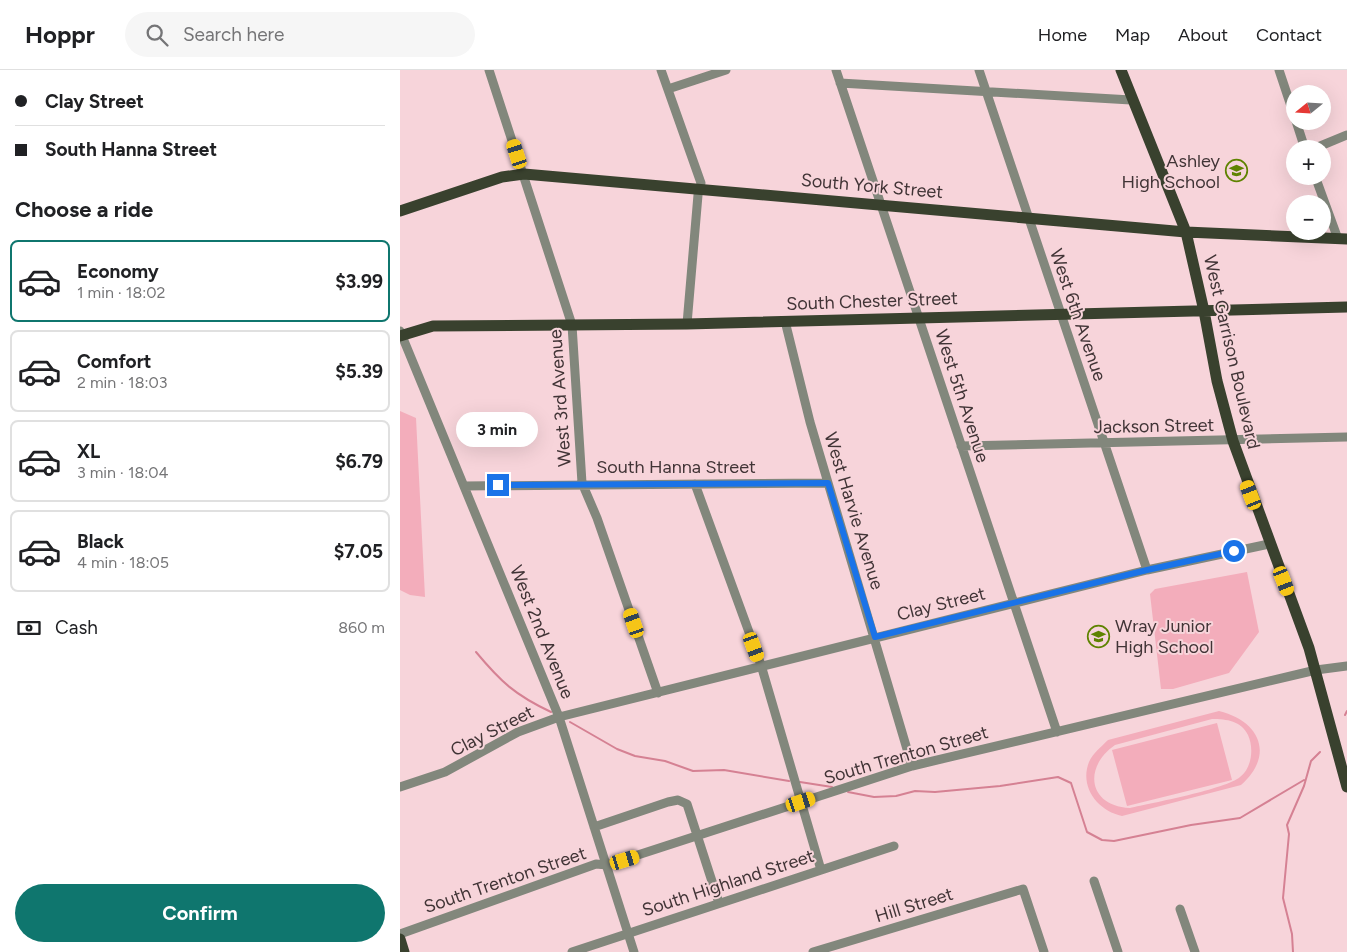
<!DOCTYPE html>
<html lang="en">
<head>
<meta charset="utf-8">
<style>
  :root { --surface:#fff; --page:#f6f6f6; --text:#202124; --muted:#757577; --line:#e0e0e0; --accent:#0f766e }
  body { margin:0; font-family:Figtree,sans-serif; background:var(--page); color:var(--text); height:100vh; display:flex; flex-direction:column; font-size:19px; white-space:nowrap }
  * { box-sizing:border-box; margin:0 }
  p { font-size:16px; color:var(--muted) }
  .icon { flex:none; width:28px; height:28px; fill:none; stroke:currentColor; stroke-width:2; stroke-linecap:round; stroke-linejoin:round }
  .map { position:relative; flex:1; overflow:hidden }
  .side { display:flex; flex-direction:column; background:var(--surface); width:400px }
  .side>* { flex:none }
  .hud { display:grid; align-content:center; height:110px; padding:0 15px; background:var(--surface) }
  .needle { width:32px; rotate:252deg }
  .buttons { position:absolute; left:886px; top:15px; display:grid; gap:10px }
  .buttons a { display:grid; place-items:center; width:45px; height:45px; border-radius:50%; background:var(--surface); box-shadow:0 5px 20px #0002; font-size:25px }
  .end { position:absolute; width:22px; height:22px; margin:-11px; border:6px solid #1a73e8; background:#fff; box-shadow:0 0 0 2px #fff }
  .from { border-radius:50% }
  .bubble { position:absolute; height:35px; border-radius:18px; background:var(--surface); box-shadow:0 5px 20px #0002; font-size:16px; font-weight:700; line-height:35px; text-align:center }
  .car { position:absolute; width:15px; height:30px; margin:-15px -8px; border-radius:6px; box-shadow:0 0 4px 1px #0007; background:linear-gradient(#f5c518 24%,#345 0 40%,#f5c518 0 76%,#345 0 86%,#f5c518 0) }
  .hud b { display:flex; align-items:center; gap:18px; height:48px; font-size:19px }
  .hud b+b { border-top:1px solid var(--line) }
  .hud i { width:12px; height:12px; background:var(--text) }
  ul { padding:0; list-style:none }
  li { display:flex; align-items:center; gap:15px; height:82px; margin:0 10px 8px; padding:0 5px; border:2px solid var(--line); border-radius:8px }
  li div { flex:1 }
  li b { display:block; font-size:19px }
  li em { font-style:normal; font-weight:700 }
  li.active { border-color:var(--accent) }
  li>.icon { width:45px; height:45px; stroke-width:1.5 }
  h2 { padding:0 15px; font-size:22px; line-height:60px }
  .pay { display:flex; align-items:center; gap:12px; height:55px; padding:0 15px; font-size:19px }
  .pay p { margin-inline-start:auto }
  .primary-button { display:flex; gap:10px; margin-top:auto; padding:10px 15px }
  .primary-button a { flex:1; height:58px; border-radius:30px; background:var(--accent); color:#fff; font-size:20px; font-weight:700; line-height:58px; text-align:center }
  header { display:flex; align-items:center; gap:30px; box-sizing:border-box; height:70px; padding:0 25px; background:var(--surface); border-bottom:1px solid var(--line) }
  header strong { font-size:24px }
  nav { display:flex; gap:28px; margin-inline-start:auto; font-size:18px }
  .search { width:350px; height:45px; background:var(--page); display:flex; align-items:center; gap:12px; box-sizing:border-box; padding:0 18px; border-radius:28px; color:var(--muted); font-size:19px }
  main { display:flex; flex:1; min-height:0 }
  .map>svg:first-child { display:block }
  .green { fill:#f3adbb; fill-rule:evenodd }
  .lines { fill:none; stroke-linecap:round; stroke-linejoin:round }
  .stream { stroke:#d58193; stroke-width:2 }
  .minor { stroke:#82877c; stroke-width:9 }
  .major { stroke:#39412e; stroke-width:11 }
  .route { stroke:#1a73e8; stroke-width:6 }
  .labels { text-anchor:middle; stroke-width:4; stroke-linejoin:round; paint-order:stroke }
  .poi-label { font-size:18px; fill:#413436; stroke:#f7d4da; text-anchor:end }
  .street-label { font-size:18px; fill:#413436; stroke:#f7d4da }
</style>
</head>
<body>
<header>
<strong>Hoppr</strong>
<div class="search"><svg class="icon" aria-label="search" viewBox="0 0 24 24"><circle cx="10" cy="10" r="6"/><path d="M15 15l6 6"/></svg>Search here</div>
<nav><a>Home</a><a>Map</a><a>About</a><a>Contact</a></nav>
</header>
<main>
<section class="side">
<div class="hud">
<b><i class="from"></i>Clay Street</b>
<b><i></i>South Hanna Street</b>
</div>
<h2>Choose a ride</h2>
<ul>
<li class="active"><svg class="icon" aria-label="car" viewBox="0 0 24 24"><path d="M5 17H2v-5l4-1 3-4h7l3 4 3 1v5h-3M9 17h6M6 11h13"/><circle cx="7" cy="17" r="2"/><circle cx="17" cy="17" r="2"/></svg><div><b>Economy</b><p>1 min · 18:02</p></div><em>$3.99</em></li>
<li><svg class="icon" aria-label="car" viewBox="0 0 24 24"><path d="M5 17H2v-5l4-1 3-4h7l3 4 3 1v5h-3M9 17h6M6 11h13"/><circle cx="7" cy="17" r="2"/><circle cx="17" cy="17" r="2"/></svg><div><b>Comfort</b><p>2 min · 18:03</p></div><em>$5.39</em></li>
<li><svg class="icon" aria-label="car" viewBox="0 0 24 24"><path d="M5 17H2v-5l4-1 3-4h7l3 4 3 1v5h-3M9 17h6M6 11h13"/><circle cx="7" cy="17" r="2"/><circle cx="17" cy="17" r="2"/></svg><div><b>XL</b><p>3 min · 18:04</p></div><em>$6.79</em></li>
<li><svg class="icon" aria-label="car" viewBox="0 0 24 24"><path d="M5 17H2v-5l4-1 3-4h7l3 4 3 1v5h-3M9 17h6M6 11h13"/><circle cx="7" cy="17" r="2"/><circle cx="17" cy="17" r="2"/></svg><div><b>Black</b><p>4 min · 18:05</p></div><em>$7.05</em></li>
</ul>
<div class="pay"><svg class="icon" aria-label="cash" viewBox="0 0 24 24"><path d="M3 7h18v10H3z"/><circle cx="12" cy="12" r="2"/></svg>Cash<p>860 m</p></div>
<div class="primary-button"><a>Confirm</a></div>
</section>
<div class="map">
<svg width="947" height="882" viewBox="0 0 947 882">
  <rect width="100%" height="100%" fill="#f7d4da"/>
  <path class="green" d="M0,341L16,348L25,527L10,525L0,520Z
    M847,502L859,562L829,603L773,619H761L750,524L755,519Z
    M819,641C860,651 875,685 841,715L722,746C698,741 679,717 689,692C693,683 701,677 708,670ZM812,649C827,649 841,651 848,665C854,678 852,698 840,707C826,719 752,733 730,738C688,736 683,697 715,675Z
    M817,653L832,710L727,736L712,680Z"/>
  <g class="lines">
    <path class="stream" d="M76,582C101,612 115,625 151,642
      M945,645L947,641
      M170,652L217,679L235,686L265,691L293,701L324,700L389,711
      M400,712L432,717
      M448,722L474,727L496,726L515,721L535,722L600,716L658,707L671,713L687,762L702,770L714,771L791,755L840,748L904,710
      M893,882L892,864L883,828L889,764L887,755L904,716L911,691L920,682"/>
    <path class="minor" d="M89,0L172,255L182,413L197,448L258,623
      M261,0L301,113L298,125L287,254
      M436,0L657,662
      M579,0L747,500
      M879,0L895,48
      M440,13L731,30
      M268,19L326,0
      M896,51L905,79
      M913,79L947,65
      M915,106L938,169
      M385,251L410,352L512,696
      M0,261L159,647L234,882
      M561,376L947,367
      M295,414L361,595L421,800
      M64,416L428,413
      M0,717L45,702L118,662L159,647L747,500L869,474
      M194,757L268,732L278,730L287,734L319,833
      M694,811L718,882
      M780,839L795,882
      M0,864L196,794L207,795L512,696L916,600L947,596
      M172,882L494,776
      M413,882L623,819L644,882"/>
    <path class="major" d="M721,0L786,162L804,241L817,311L833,371L909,578L947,717
      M0,141L102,107L124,104L786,162L947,169
      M0,266L33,256L287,254L947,237
      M0,869L4,882"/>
  </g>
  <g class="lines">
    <path class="route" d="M98,415L428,413L475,567L747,500L834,481"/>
  </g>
  <defs>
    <symbol id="school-ring" viewBox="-11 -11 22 22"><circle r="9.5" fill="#f7d4da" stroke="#5f8300" stroke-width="1.5"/><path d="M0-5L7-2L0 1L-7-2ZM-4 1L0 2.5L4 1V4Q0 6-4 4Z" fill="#5f8300"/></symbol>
  </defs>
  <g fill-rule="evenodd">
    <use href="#school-ring" x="824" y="88" width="25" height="25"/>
    <use href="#school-ring" x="686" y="554" width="25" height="25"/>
  </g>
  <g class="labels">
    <g class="poi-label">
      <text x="820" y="97">Ashley<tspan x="820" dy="21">High School</tspan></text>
      <text x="715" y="562" text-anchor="start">Wray Junior<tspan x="715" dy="21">High School</tspan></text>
    </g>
    <g class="street-label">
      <text transform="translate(472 116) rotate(5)" y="6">South York Street</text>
      <text transform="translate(472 231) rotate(-2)" y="6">South Chester Street</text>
      <text transform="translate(678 245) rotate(71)" y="6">West 6th Avenue</text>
      <text transform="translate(832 282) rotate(77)" y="6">West Garrison Boulevard</text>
      <text transform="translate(562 326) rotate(72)" y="6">West 5th Avenue</text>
      <text transform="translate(160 328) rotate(-94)" y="6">West 3rd Avenue</text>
      <text transform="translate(754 356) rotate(-1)" y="6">Jackson Street</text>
      <text x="276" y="403">South Hanna Street</text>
      <text transform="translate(454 441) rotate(73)" y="6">West Harvie Avenue</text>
      <text transform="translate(541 534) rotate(-14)" y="6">Clay Street</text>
      <text transform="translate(142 562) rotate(68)" y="6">West 2nd Avenue</text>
      <text transform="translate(92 661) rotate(-27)" y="6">Clay Street</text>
      <text transform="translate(506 685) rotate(-16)" y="6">South Trenton Street</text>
      <text transform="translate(105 810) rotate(-19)" y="6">South Trenton Street</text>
      <text transform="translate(328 813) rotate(-18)" y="6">South Highland Street</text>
      <text transform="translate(514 835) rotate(-17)" y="6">Hill Street</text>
    </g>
  </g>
</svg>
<div class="buttons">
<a><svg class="needle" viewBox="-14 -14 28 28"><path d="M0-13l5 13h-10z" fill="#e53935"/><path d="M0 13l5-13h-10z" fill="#757577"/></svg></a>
<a>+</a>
<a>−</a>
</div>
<i class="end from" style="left:834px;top:481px"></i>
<i class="end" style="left:98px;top:415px"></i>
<div class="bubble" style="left:56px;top:342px;width:82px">3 min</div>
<i class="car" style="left:117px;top:84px;rotate:342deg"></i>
<i class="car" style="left:851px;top:425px;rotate:339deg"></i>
<i class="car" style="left:884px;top:511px;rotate:159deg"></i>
<i class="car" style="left:234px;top:553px;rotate:341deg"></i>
<i class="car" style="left:354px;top:577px;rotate:160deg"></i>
<i class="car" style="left:401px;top:732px;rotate:72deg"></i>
<i class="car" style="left:225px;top:790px;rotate:73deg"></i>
</div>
</main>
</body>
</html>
